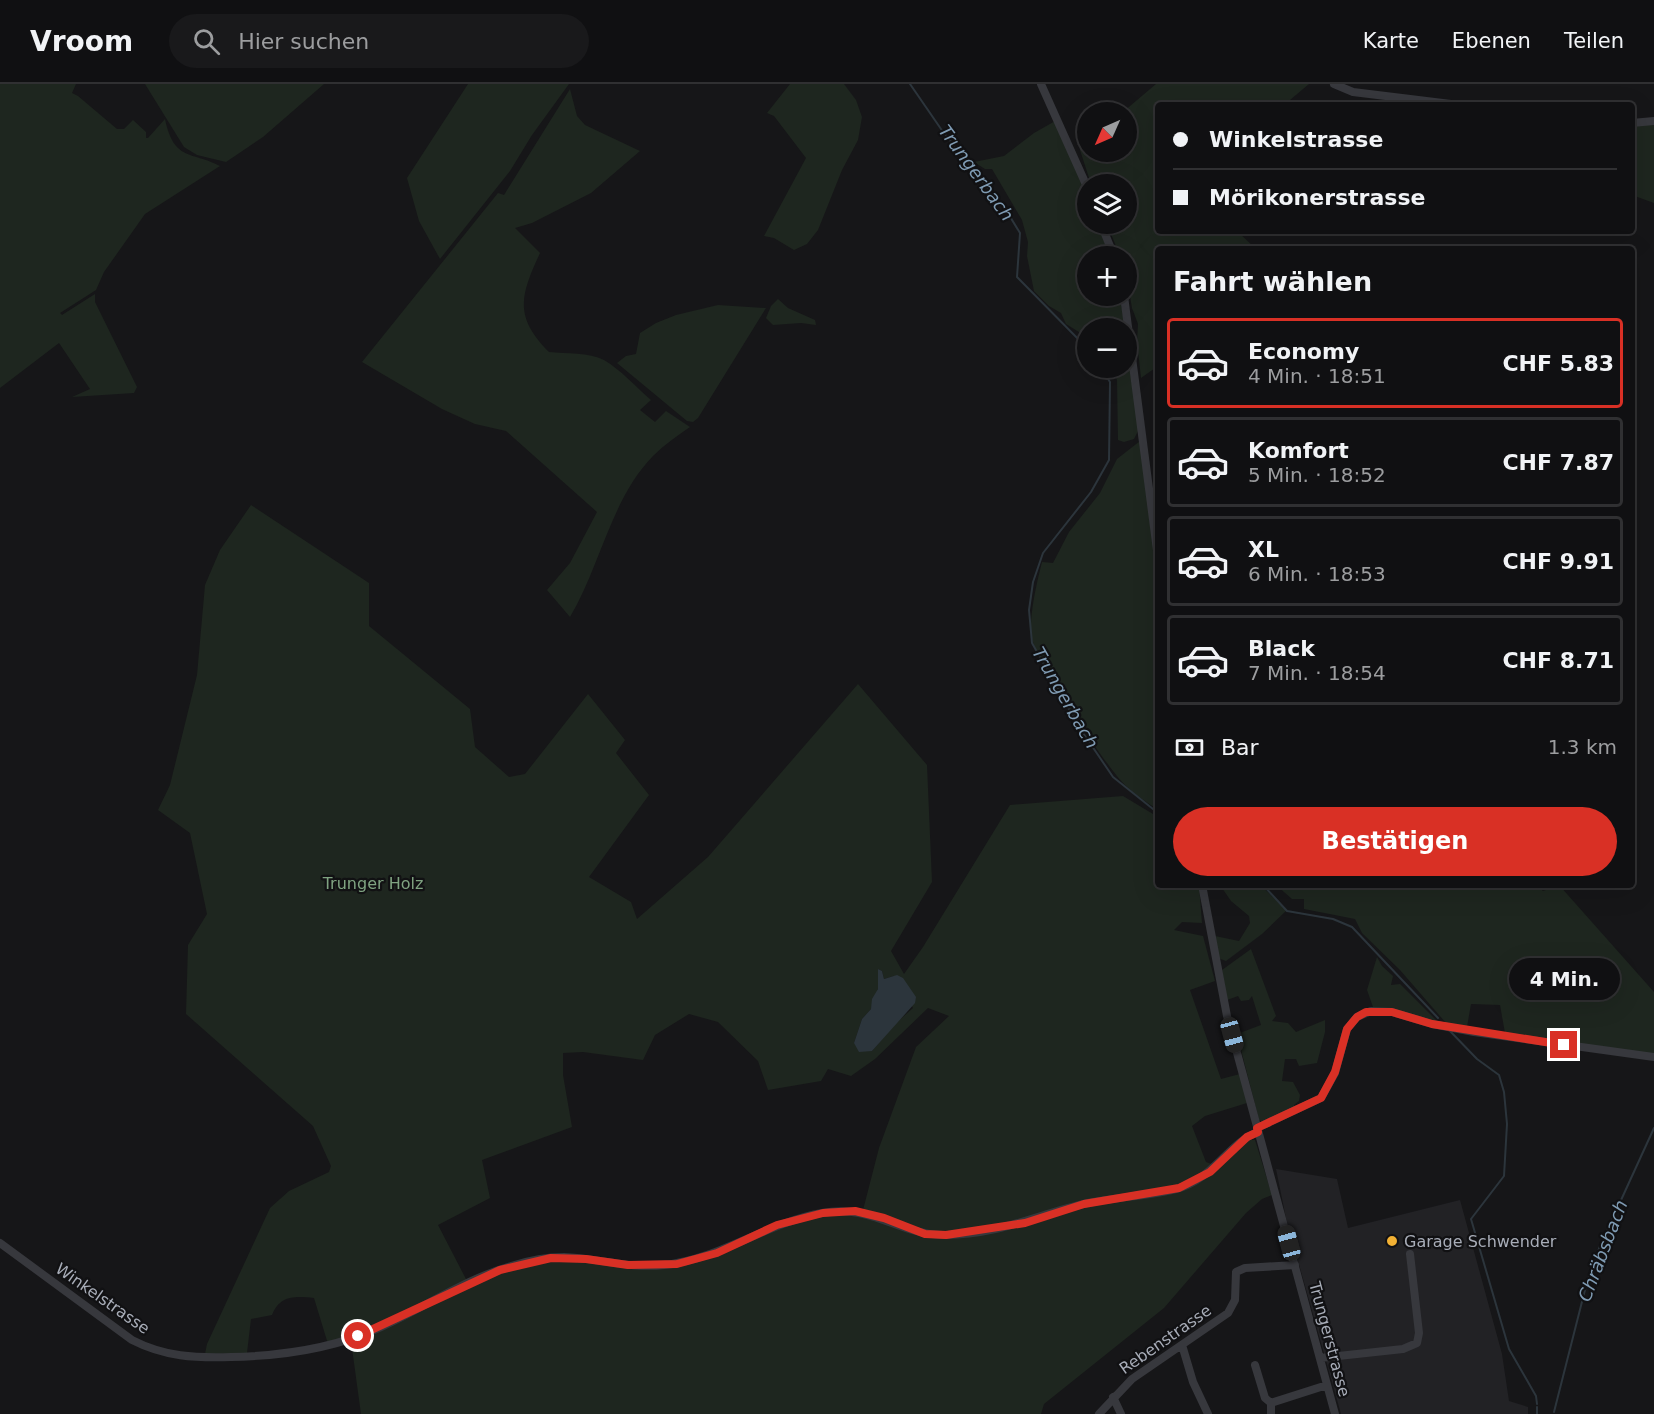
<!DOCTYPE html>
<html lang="de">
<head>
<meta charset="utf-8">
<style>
  :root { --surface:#101012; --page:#19191b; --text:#f1f3f6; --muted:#9c9d9f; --line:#303032; --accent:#d93025 }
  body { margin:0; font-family:"DejaVu Sans",sans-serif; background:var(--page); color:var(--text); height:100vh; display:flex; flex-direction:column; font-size:22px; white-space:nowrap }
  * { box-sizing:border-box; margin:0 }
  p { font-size:20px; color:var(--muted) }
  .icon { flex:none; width:33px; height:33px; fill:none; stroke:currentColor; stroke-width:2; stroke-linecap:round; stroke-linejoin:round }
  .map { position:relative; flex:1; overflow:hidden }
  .panel { position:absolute; left:1155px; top:162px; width:480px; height:642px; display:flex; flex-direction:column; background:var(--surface); border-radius:6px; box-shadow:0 6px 24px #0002,0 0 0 2px var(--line) }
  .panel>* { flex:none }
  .hud { position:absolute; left:1155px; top:18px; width:480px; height:132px; border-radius:6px; box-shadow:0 6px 24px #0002,0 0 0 2px var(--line); display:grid; align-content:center; height:132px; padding:0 18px; background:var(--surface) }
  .needle { width:39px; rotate:225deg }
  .buttons { position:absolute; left:1077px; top:18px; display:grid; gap:12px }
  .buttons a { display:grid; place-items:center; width:60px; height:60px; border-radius:50%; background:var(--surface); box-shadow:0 6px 24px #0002,0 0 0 2px var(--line); font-size:30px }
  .end { position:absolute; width:27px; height:27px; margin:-14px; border:8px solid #d93025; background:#fff; box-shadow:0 0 0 3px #fff }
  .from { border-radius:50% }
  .bubble { position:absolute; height:42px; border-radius:21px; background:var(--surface); box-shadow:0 6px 24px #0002,0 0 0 2px var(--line); font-size:20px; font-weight:700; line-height:42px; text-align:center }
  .car { position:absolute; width:18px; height:36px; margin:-18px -9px; border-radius:8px; box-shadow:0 0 4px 2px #0007; background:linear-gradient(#222 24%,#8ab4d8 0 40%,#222 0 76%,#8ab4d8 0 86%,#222 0) }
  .hud b { display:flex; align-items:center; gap:21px; height:57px; font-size:22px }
  .hud b+b { border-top:2px solid var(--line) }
  .hud i { width:15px; height:15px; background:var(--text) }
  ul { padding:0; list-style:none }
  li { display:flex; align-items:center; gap:18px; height:90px; margin:0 12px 9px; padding:0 6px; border:3px solid var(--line); border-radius:6px }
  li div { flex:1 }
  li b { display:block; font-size:22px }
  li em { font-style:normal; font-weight:700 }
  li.active { border-color:var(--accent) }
  li>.icon { width:54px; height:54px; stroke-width:1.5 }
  h2 { padding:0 18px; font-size:27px; line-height:72px }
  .pay { display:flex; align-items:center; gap:15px; height:66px; padding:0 18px; font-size:22px }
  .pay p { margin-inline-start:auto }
  .button { display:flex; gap:12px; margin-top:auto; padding:12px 18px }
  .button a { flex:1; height:69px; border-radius:36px; background:var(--accent); color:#fff; font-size:24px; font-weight:700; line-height:69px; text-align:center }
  header { display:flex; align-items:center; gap:36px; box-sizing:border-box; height:84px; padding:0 30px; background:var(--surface); border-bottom:2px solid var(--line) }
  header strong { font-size:28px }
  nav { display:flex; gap:33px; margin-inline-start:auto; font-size:21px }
  .search { width:420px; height:54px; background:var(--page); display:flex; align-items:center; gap:15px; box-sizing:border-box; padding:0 21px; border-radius:33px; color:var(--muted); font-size:22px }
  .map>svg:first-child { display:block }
  .built { fill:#222225 }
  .green { fill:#1e261f; fill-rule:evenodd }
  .water { fill:#2c353c }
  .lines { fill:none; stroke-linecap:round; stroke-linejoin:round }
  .stream { stroke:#2c353c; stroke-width:2 }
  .minor { stroke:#37383d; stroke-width:8 }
  .route { stroke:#d93025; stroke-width:8 }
  .poi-dot { fill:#f2b134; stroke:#111113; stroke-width:2 }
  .labels { text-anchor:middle; stroke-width:4.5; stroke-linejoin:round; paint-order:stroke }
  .park-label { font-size:16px; fill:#7fa381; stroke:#111113 }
  .poi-label { font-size:16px; fill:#a8adb8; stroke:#111113; text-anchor:start }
  .street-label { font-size:16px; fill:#a8adb8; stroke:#111113 }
  .water-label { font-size:18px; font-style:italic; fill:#7f9bb3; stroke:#111113 }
</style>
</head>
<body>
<header>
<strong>Vroom</strong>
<div class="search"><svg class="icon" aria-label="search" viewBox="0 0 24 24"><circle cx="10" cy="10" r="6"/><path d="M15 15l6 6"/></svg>Hier suchen</div>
<nav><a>Karte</a><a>Ebenen</a><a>Teilen</a></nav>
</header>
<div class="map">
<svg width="1654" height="1330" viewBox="0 0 1654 1330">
  <rect width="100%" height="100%" fill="#161618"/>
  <path class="built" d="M1276,1085L1337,1095L1348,1144L1460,1116L1502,1270L1509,1317L1528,1323V1330H1341L1286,1134Z"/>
  <path class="green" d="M0,0H76L72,9L78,12L117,45H124L133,36L146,48V54H148L165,35C174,78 192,67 220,82L145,130L104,188L96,206L60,229L62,231L95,210V218L137,303L134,309L72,313L90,305L59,259L0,304Z
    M145,0H324L263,53L226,78L197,71L184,63Z
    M468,0H569L532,51L510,87L440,175L419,137L407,94Z
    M790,0H844L856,16L862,33L858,56L842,86L818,146L807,160L794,166L774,154L764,152L806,74L774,32L767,29Z
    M1156,0H1309L1284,21H1158V147H1237L1256,165H1158V282L1141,294L1137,258L1138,240L1132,224L1127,195L1126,172H1120L1107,140H1126V100H1091L1080,66L1087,59L1088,68H1126V28H1123Z
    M570,5L577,32L585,41L640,67L591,109L532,139L515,144L540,169C520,212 514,233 549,268C566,270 589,268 604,276C621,286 636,303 651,316L640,326L655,338L666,327L690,343C677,352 664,361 653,372C611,415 600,483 570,533L547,506L570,479L597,428L506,347L475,340L442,325L362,278L498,109L504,111Z
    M1057,36L1087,112L1088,140H1099L1111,172H1088V212H1120L1125,244H1088L1087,253L1066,240L1061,229L1049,222L1034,207L1027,172L1028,158L1022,136L992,85H985L974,78L1004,72L1034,49Z
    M1654,38V119L1632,111V40Z
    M778,215L788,224L815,236L816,241L801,239L773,241L766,234L771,222Z
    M718,221L766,224L698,334L693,338L687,337L617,279L626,272L636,270L640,249L656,239L676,231Z
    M1127,257L1140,343L1134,355L1124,358L1118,356L1117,296L1112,284H1126Z
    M1140,357L1158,493V726C1147,718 1135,711 1125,701C1107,684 1037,578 1032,555C1028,535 1037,498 1042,478L1053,479L1069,448L1100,409L1117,375Z
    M251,421L369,499V542L470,625L475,663L509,693L525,690L588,610L625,656L616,669L649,711L589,793L631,818L637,835L708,773L858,600L927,681L932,798L891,867L904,890L923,863L1010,721L1123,712L1158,733V801H1199L1202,839L1182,838L1174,846L1203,852L1215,897L1190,906L1221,995L1240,990L1247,1019L1205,1032L1192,1042L1206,1078L1214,1081L1247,1056H1255L1272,1111L1262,1115L1246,1129L1164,1224L1044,1320L1041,1330H361L351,1257L495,1190L547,1177L564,1175L663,1184L785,1142L828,1130H862L879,1064L916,963L949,932L928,924L875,975L851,992L828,985L821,997L768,1006L758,977L718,938L689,930L655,951L643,976L583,968L563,969V991L572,1043L482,1076L490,1114L438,1141L467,1197L396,1233L328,1260L314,1214C295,1212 280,1211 272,1231L251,1235L247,1269L205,1270L207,1260L270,1124L289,1107L329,1088L331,1082L313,1042L186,930L188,861L207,830L190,749L158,726L170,701L197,591L205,501L220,466ZM878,885L882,887L884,895L894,892L913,924L896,939L872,967L854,959L862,935L871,925L878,905Z
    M1220,801H1260L1287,826L1262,850L1226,877L1218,874L1215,852L1239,857L1250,839L1249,832L1231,817Z
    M1276,801H1536L1543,807L1559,801L1654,908V970L1505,949L1500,921L1471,920L1467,943L1446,939L1400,886L1362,849L1355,835L1304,825V815H1292Z
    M1251,865L1276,932L1272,937L1288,939L1296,948L1325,936V948L1317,979L1299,982L1296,975H1285L1282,997L1293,998L1300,1011L1299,1017L1294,1021L1297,1025L1263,1038L1259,1036L1237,950L1261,941L1252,912L1249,916L1241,917L1238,912L1227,916L1222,886Z
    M1377,873L1382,882L1393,892L1391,901L1400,900L1438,938L1373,923L1367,906Z"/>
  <path class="water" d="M878,885L882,887L884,895L897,891L903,894L916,913L915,919L872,967L859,968L854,959L862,935L871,925L872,915L878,905Z"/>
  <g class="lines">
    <path class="stream" d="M910,0L941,45L1009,131L1020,149L1017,193L1088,265
      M1101,284L1110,298L1109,376L1091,408L1043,469L1033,498L1029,526L1032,559L1079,643L1113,693L1158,729
      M1263,801L1287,827L1333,835L1352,843L1438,934
      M1449,946L1477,975L1499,991L1504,1008L1507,1040L1504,1092L1471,1135L1509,1265L1536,1312L1537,1320
      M1537,1323V1330
      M1554,1328L1587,1198L1600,1162L1654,1044"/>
    <path class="minor" d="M1041,0L1088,105
      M1334,0L1353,8L1459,21
      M1632,39L1654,37
      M1101,140L1114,172
      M1124,212L1158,474
      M1202,801L1227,932L1335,1330
      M1257,1044L1321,1014L1335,989L1347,945L1357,933L1371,927L1392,928L1432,940L1474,948L1654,973
      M0,1159L132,1256C165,1273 195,1274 231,1273C283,1272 333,1265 381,1243C424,1224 465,1195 511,1182C527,1177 546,1173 564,1173C597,1174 630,1185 664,1181C721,1175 766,1139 822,1129C873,1120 897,1150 943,1151C996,1152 1038,1130 1088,1119C1117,1113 1147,1112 1176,1105C1214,1095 1228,1059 1258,1048
      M1182,1261L1193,1298L1208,1330
      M1320,1274L1403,1265L1417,1259L1419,1249L1410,1170
      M1255,1281L1265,1314L1271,1319
      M1113,1313L1121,1330
      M1099,1330L1132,1295L1228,1229L1235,1216L1236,1188L1245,1184L1295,1181
      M1271,1330V1319L1327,1301"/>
  </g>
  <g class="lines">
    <path class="route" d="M358,1252L500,1186L551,1174L586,1175L628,1181L677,1180L717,1169L777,1141L823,1129L855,1127L884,1134L925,1150L946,1151L1025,1139L1084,1120L1179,1104L1210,1088L1247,1053L1258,1048L1257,1044L1321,1014L1335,988L1347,945L1357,933L1366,928H1392L1432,940L1564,961"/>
  </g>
  <circle class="poi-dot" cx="1392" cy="1157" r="6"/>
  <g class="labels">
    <g class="park-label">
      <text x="373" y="805">Trunger Holz</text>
    </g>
    <g class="poi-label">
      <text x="1404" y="1163">Garage Schwender</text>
    </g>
    <g class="street-label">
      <text transform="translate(103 1214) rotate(35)" y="6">Winkelstrasse</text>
      <text transform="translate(1165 1255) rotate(-35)" y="6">Rebenstrasse</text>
      <text transform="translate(1330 1255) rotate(75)" y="6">Trungerstrasse</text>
    </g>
    <g class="water-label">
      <text transform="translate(976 89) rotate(54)" y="6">Trungerbach</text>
      <text transform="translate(1065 614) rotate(60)" y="6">Trungerbach</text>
      <text transform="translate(1603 1167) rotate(-69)" y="6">Chräbsbach</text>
    </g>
  </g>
</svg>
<div class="buttons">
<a><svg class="needle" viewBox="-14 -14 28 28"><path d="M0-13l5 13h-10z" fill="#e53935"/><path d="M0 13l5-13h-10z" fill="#9c9d9f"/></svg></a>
<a><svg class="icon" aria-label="layers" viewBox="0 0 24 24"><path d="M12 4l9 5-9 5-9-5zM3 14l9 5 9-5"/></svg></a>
<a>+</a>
<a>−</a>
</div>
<i class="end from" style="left:358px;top:1252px"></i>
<i class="end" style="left:1564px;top:961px"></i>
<div class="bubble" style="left:1509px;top:874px;width:111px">4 Min.</div>
<i class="car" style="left:1232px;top:951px;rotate:165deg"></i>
<i class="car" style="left:1289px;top:1159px;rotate:345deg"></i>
<div class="hud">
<b><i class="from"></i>Winkelstrasse</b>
<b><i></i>Mörikonerstrasse</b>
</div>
<section class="panel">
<h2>Fahrt wählen</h2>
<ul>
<li class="active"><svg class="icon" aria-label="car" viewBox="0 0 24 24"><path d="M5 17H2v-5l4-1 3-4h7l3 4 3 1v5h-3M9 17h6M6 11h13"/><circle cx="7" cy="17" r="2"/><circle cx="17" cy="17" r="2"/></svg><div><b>Economy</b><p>4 Min. · 18:51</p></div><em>CHF 5.83</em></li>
<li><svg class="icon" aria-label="car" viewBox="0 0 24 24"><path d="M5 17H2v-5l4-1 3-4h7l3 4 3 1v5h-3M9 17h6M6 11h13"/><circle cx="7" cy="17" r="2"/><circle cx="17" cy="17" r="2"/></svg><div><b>Komfort</b><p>5 Min. · 18:52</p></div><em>CHF 7.87</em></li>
<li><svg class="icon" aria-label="car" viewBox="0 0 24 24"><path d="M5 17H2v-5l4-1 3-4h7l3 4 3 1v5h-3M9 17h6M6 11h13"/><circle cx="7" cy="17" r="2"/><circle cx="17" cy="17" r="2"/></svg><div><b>XL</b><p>6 Min. · 18:53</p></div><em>CHF 9.91</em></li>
<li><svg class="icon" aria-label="car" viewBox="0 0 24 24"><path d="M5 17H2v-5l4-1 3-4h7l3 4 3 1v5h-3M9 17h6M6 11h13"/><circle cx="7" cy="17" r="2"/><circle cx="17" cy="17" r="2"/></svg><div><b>Black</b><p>7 Min. · 18:54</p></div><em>CHF 8.71</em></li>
</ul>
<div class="pay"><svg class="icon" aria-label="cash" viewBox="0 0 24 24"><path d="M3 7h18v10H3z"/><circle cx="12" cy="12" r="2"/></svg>Bar<p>1.3 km</p></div>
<div class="button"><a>Bestätigen</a></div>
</section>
</div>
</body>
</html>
